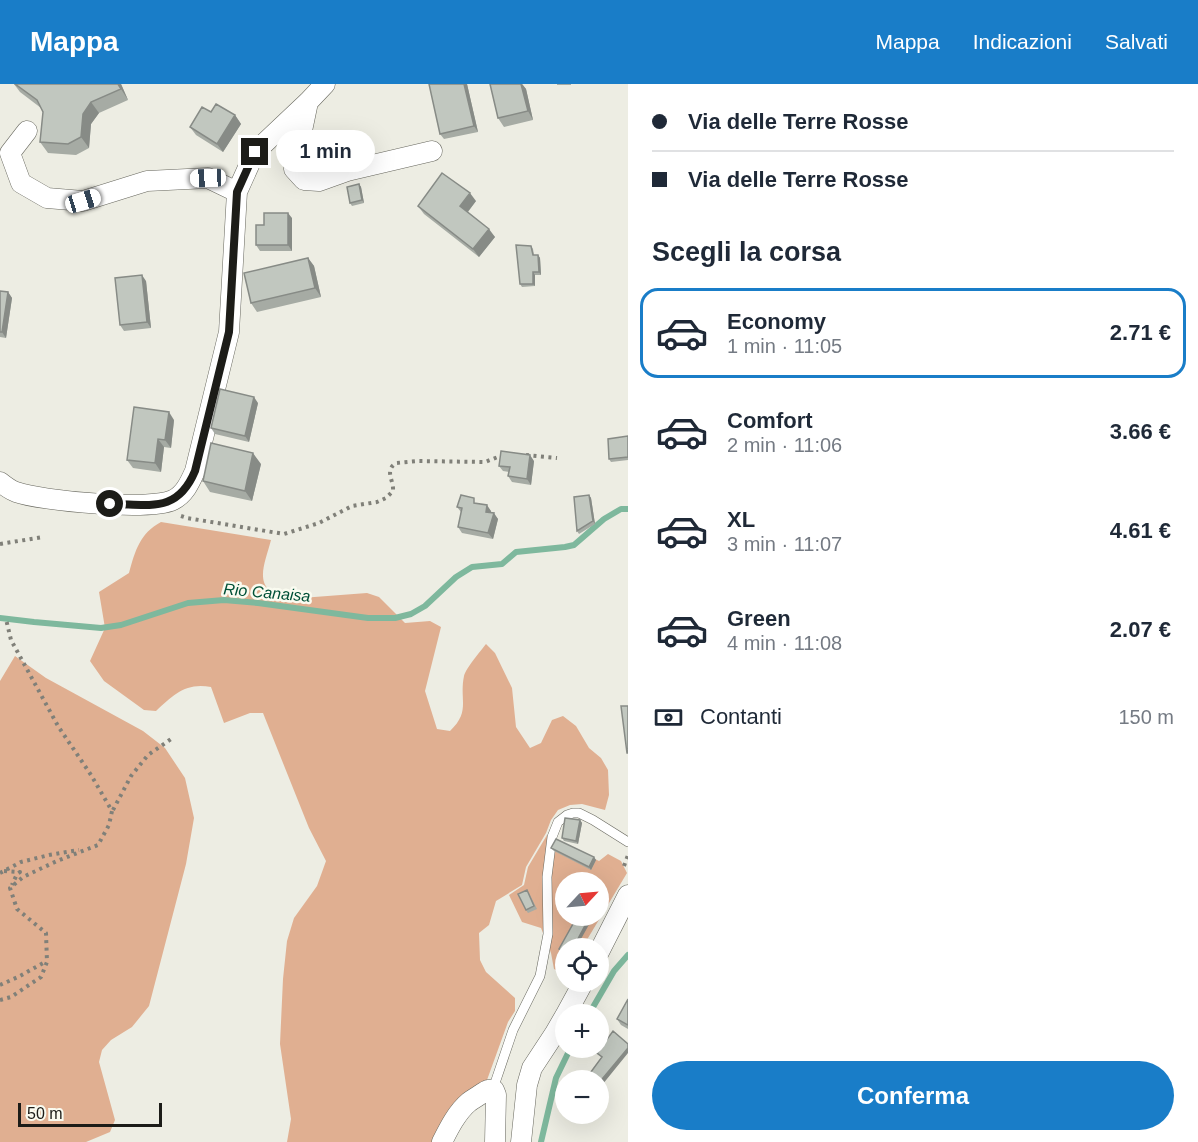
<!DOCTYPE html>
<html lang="it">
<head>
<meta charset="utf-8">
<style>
  :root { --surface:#fff; --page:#f6f6f7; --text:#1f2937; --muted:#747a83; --line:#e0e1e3; --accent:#197dc8 }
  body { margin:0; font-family:Arial,sans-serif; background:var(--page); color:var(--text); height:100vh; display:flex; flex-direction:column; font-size:22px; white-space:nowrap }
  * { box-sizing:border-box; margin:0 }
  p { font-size:20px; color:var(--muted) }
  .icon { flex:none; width:33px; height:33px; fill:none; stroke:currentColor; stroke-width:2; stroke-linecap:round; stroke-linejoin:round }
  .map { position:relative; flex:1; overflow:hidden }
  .side { display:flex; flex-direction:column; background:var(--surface); width:570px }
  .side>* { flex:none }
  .guide { display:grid; align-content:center; height:132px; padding:0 24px; background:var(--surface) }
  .needle { width:39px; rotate:64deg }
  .fabs { position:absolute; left:555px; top:788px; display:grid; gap:12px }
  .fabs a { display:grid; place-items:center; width:54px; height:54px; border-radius:50%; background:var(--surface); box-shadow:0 6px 24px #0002; font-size:30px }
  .scale { position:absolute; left:18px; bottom:15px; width:144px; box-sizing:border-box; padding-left:6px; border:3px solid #1c1c18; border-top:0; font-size:16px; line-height:21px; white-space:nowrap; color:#1c1c18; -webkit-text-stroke:4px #fafbf0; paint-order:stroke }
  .end { position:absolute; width:27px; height:27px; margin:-14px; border:8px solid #1c1c18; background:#fff; box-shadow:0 0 0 3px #fff }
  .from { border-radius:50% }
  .bubble { position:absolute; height:42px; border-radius:21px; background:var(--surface); box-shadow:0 6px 24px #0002; font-size:20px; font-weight:600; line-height:42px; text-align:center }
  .car { position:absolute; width:18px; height:36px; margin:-18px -9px; border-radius:8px; box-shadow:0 0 4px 2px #0007; background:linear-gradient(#fff 24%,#345 0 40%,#fff 0 76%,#345 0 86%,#fff 0) }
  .guide b { display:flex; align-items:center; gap:21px; height:57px; font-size:22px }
  .guide b+b { border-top:2px solid var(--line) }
  .guide i { width:15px; height:15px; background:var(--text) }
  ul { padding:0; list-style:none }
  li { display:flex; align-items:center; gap:18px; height:90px; margin:0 12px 9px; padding:0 12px; border:3px solid transparent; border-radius:18px }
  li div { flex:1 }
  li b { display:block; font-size:22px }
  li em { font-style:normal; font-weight:600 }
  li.on { border-color:var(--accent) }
  li>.icon { width:54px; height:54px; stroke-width:1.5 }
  h2 { padding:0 24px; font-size:27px; line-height:72px }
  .pay { display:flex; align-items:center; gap:15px; height:66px; padding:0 24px; font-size:22px }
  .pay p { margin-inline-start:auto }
  .button { display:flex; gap:12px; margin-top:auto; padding:12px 24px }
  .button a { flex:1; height:69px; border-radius:36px; background:var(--accent); color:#fff; font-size:24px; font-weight:600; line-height:69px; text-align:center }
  header { display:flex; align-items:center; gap:36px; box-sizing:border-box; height:84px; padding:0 30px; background:var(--accent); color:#fff }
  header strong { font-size:28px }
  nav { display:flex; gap:33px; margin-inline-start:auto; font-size:21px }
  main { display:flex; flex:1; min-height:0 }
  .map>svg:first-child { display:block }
  .green { fill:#e0af91; fill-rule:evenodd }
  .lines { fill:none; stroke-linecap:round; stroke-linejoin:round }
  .stream { stroke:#7eb89d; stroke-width:6 }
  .lane-casing { stroke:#67675e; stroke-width:10 }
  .street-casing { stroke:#67675e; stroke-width:21 }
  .path { stroke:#808079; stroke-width:4; stroke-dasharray:3 4.5; stroke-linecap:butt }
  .lane { stroke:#fff; stroke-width:9 }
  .street { stroke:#fff; stroke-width:20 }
  .wall { fill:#a6aba4 }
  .shaded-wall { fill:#878b86 }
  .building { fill:#c1c7bf; stroke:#878b86; stroke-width:1.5 }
  .route { stroke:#1c1c18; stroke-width:8 }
  .labels { text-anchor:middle; stroke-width:5; stroke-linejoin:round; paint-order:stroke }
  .water-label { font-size:16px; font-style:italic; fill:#005037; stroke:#fafbf0 }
</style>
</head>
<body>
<header>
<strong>Mappa</strong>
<nav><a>Mappa</a><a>Indicazioni</a><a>Salvati</a></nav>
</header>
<main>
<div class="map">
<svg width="628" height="1058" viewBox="0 0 628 1058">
  <rect width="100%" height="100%" fill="#edede3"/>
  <path class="green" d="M161,438L271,456C264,483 251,506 288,515L367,509L379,513L405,539L430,537L441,543L425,607L437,645L450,647C471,627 459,616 464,592C466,584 480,568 486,560L495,569L512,604L516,643L530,664L541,659L552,636L563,632L576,642L589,664L601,674L608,686L609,711L605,726L582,720L570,721L558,726L551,736L546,749L526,783L522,801L496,817L489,841L479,849L480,876L486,888L515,914V927L508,938L487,996L476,1006L436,1058H287L291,1035L280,960L283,895L287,857L294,834L317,802L326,777L309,744L263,629H250L224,639L211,603C186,598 173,611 156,627L144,626L104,597L90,577L105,544L99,508L129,489C135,467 140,449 161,438Z
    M15,572L46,594L143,647L165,664L185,694L194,734L186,780L149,922L132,943L111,956L102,966L99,978L115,1036L110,1048L86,1058H0V597Z
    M547,751L599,777L608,770L621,777L627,789L582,864H566L565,891L554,885L551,869L541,844L522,838L509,811L524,801L528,783ZM566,798H598V831H566Z"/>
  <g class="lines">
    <path class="stream" d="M0,534L34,538L101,544L121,541L188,519L224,516L258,519L368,534H395L411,530L425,522L456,493L472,483L502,480L516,468L565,463L574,461L604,435L621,425H628
      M589,930L614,887L628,871
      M541,1058L556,994L571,963"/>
    <defs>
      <path id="lane" d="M493,1005L513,946L540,892L548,850L547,793L552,753L558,738L567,731L573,729H579L593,736L628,758"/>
      <path id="street" d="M308,18L294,85L304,96L319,97L347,87L432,67
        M27,47L10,69L21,99L47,114L83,117L147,97L208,94L237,108
        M0,398C5,402 10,406 16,408C41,417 151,427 173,416C185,410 190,398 195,387L229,248L237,108L255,68L308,18L325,0
        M598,870L628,811
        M566,930L584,897
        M442,1058C449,1044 457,1028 469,1018C473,1015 477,1013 481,1010C487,1006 488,1005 494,1006L496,1011L495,1058
        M521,1058L527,1001L532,984L555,949L566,930"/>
    </defs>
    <use href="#lane" class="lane-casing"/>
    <use href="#street" class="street-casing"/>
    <path class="path" d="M526,371L557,374
      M181,432L187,434L284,450L319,439L352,422L377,418L386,414L393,407C394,396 384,387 396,379L417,377L485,378L503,371
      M0,460L43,453
      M113,726L131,692L148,671L171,655
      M624,782L628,771
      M4,787L20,788L17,790L12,801
      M0,789L21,778L49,771L79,766
      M0,901L18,893L45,878
      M0,916L11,913L41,893L47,878L46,849L17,825L10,804L23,793L57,777L98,761L109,741L112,727L91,691L58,642L11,556L6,535"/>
    <use href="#lane" class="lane"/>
    <use href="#street" class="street"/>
  </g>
  <path class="wall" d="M14,0H121L128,16L99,29L91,40L89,64L76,71L48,69L40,58L43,28L41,24L20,8Z
    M467,0L478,48L444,55L440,50Z
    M490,0H522L526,5L533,36L504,43L498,34Z
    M557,0H571V1H557Z
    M235,31L241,40L223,68L196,51L190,43Z
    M359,100L361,103L364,119L352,122L350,119Z
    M476,117L468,128L495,153L479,173L424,130L418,122Z
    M292,134V167H260L256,161L264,141Z
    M531,162L533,165L534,171H538L540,174L541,191H535V202L522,203L520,200Z
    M308,174L314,182L321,213L257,228L251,219Z
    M146,197L151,244L124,247L120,241Z
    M0,207L8,208L12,214L6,254L0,253Z
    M258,319L249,358L215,350L211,344Z
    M174,336L171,364L164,363L161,388L133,384L127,376Z
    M628,352V376L611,378L609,375Z
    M534,377L531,401L512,398L508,392L509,388L503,387L499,382Z
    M261,380L252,417L210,408L203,397Z
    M589,411L591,414L595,440L579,450L577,447Z
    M479,420L491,427V428L498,435L493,455L462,449L458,443L461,428L457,423Z
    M580,736L582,739L578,760L564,757L562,754Z
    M551,764L594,773L596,776L591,786L554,767Z
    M529,809L537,825L528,829L526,826Z
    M628,915V945L621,941L617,935Z"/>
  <path class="shaded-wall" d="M118,0H121L128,16L121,5Z
    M464,0H467L478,48L474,42Z
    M521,0H522L526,5L533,36L528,27Z
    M91,18L99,29L91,40L89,64L81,53L83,30Z
    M235,31L241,40L223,68L217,60Z
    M359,100L361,103L364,119L362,116Z
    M470,109L476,117L466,130L460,122Z
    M288,129L292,134V167L288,161Z
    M489,145L495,153L479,173L473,165Z
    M538,171L540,174L541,191L539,188Z
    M308,174L314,182L321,213L315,204Z
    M533,188L535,191V202L533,200Z
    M142,191L146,197L151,244L147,238Z
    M8,208L12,214L6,254L2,248Z
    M254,313L258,319L249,358L245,352Z
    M169,328L174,336L171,364L165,356Z
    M158,355L164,363L161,388L155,379Z
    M253,369L261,380L252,417L245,407Z
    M530,371L534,377L531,401L527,395Z
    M589,411L591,414L595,440L593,437Z
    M487,421L491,427L490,433L486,428Z
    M494,429L498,435L493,455L488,449Z
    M580,736L582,739L578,760L576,757Z
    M594,773L596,776L591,786L589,783Z
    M589,834L591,837L576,864H573Z
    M628,964V969L598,1006V1000Z"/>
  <path class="building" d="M15,0H118L121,5L91,18L83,30L81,53L68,60L40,58L43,28L37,16Z
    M429,0H464L474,42L440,50Z
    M490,0H521L528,27L498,34Z
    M216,20L235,31L217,60L190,43L202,23L211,28Z
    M442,89L470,109L460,122L489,145L473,165L418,122Z
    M359,100L362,116L350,119L347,103Z
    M264,129H288V161H256V141H264Z
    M516,161L531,162L533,171H538L539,188H533V200H520Z
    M308,174L315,204L251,219L244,189Z
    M142,191L147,238L120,241L115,194Z
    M0,207L8,208L2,248H0Z
    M220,305L254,313L245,352L211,344Z
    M134,323L169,328L165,356L158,355L155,379L127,376Z
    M628,352V373L609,375L608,355Z
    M211,359L253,369L245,407L203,397Z
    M501,367L530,371L527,395L508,392L510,383L499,382Z
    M461,411L474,414V419L487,421L486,428L494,429L488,449L458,443L462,424L457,423Z
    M589,411L593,437L577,447L574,413Z
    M621,622H628V669H627Z
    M565,734L580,736L576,757L562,754Z
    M556,755L594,773L589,783L551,764Z
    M591,792L598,798H587Z
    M527,806L534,822L526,826L518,810Z
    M578,831H584L589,834L573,864H566V869L559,865Z
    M628,915V941L617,935Z
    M613,947L628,960V964L598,1000V996H585L602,973L597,969Z"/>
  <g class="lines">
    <path class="route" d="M110,420C149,420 177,430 195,387L229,248L237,108L255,68"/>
  </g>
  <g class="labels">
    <g class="water-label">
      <text transform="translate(267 508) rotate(5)" y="6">Rio Canaisa</text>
    </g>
  </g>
</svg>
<div class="fabs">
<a><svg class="needle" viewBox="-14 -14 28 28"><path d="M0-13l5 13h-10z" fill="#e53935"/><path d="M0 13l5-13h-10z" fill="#747a83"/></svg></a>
<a><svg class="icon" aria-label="locate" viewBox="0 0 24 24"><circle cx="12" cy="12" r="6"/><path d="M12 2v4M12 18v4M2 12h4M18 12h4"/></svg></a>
<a>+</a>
<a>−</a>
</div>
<div class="scale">50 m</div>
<i class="end from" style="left:110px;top:420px"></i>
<i class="end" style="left:255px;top:68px"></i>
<div class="bubble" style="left:276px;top:46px;width:99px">1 min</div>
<i class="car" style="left:208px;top:94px;rotate:268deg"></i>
<i class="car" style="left:83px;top:117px;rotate:73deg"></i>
</div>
<section class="side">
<div class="guide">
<b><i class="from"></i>Via delle Terre Rosse</b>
<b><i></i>Via delle Terre Rosse</b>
</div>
<h2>Scegli la corsa</h2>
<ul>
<li class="on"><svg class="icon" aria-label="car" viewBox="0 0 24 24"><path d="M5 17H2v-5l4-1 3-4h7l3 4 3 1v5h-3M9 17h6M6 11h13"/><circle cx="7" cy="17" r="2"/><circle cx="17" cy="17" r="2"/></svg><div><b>Economy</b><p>1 min · 11:05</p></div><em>2.71 €</em></li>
<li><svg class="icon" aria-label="car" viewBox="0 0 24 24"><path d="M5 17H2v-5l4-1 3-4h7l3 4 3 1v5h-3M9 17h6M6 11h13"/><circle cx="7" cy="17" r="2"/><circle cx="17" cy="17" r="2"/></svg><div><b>Comfort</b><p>2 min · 11:06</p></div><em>3.66 €</em></li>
<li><svg class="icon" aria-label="car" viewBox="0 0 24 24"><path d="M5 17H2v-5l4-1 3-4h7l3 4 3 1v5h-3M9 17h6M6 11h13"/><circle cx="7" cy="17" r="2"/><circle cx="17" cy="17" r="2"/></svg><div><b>XL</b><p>3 min · 11:07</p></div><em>4.61 €</em></li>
<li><svg class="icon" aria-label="car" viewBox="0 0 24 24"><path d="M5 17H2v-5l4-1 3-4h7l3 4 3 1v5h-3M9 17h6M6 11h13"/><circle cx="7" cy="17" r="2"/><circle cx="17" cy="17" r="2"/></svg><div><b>Green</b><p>4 min · 11:08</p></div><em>2.07 €</em></li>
</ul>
<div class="pay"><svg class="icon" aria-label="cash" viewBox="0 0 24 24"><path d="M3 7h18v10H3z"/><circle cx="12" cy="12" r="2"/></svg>Contanti<p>150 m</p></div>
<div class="button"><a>Conferma</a></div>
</section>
</main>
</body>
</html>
